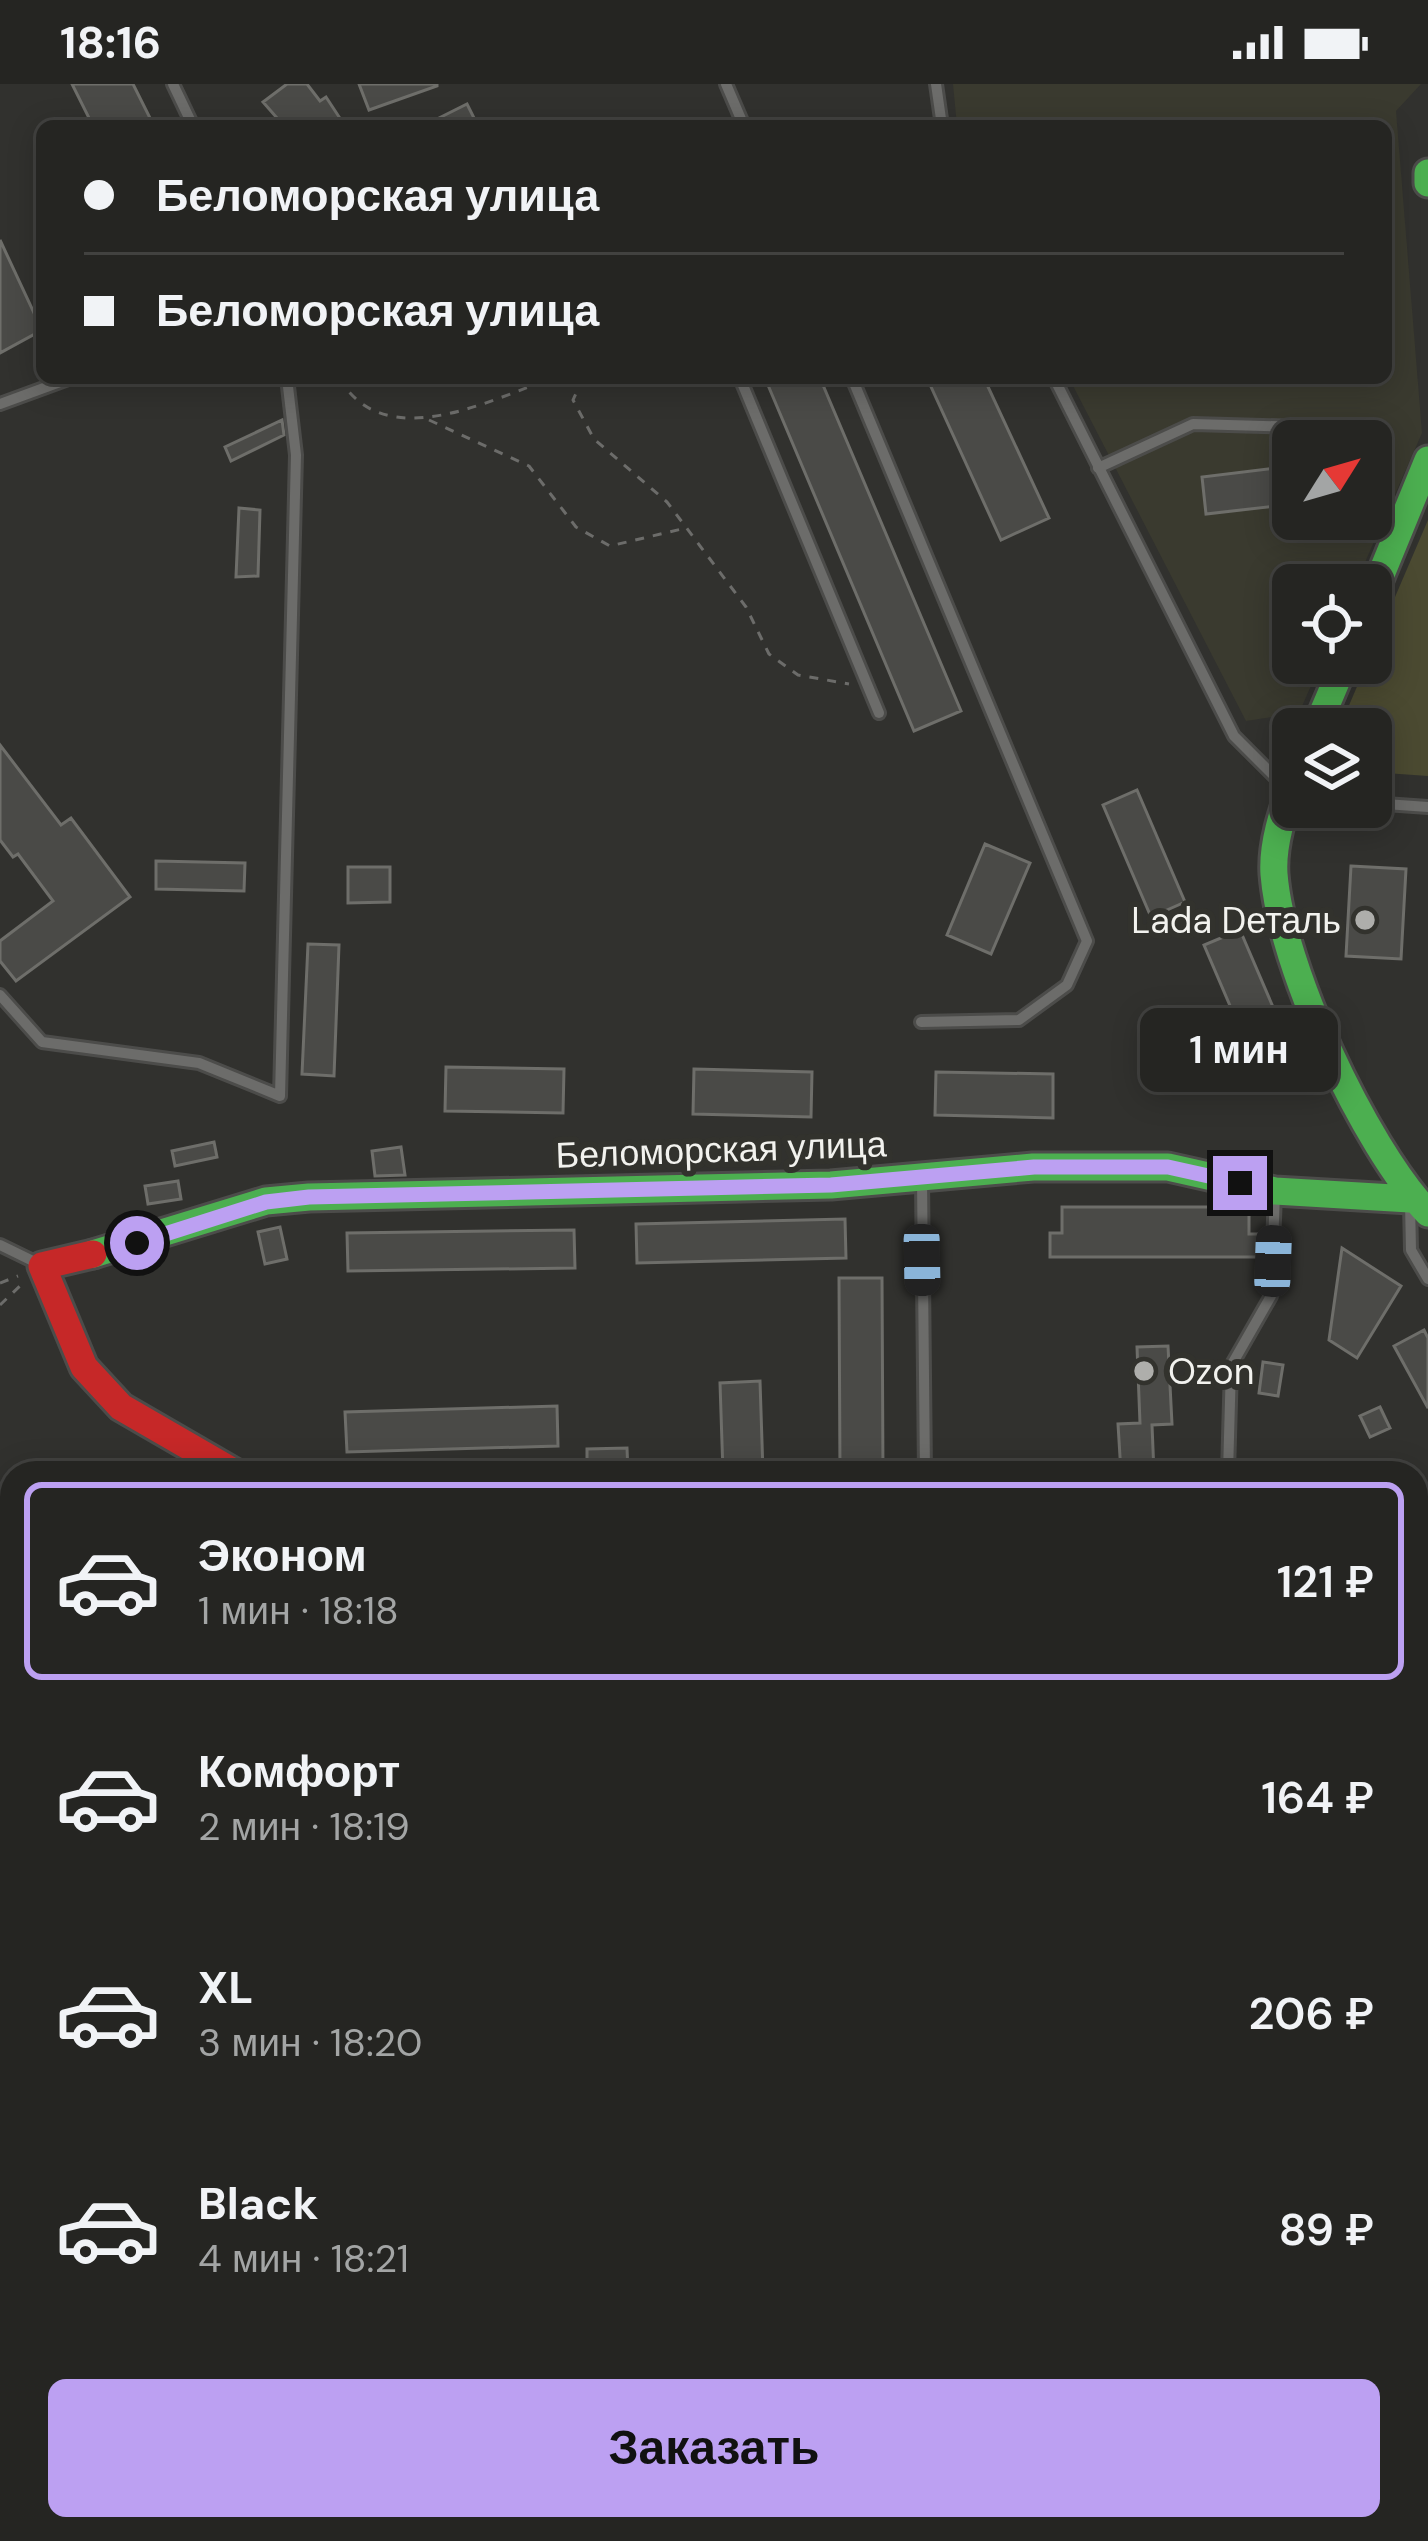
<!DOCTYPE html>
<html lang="ru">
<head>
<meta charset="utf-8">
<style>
  :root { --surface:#252522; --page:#31312f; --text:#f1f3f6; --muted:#a3a5a5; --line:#424240; --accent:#bca0f2 }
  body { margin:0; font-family:"DM Sans",sans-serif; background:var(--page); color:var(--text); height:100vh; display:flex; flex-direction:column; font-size:45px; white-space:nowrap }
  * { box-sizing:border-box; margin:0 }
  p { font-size:39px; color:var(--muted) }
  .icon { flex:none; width:66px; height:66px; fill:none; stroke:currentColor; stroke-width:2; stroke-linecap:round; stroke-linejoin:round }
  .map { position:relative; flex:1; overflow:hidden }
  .panel { position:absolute; left:0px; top:1377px; width:1428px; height:1080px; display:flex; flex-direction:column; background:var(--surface); border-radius:36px 36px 0 0; box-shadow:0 6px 30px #0003,0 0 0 3px var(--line) }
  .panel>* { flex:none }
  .banner { position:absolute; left:36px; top:36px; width:1356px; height:264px; border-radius:18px; box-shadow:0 6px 30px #0003,0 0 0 3px var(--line); display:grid; align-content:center; height:264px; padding:0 48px; background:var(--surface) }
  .needle { width:78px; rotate:53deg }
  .controls { position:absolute; left:1272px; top:336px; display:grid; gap:24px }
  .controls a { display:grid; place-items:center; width:120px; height:120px; border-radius:18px; background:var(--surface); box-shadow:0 6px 30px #0003,0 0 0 3px var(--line); font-size:60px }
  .end { position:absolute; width:54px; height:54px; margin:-27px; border:15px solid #bca0f2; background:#111; box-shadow:0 0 0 6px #111 }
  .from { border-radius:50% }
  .bubble { position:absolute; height:84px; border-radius:18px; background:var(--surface); box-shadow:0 6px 30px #0003,0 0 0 3px var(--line); font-size:39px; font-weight:600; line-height:84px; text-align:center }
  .car { position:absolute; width:36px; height:72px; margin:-36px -18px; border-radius:15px; box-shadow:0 0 9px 3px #0007; background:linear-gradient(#222 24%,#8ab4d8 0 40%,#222 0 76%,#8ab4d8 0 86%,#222 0) }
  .banner b { display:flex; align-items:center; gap:42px; height:114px; font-size:45px }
  .banner b+b { border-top:3px solid var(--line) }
  .banner i { width:30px; height:30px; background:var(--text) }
  ul { padding:21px 0 0; list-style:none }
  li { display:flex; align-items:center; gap:36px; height:198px; margin:0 24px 18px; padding:0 24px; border:6px solid transparent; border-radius:18px }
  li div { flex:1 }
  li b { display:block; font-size:45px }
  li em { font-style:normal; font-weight:600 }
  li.active { border-color:var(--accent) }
  li>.icon { width:108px; height:108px; stroke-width:1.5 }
  .cta { display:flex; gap:24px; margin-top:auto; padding:24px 48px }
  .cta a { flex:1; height:138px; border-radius:18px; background:var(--accent); color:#111; font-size:48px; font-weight:600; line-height:138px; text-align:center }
  .status { display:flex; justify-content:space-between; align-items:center; height:84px; padding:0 60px; background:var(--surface); direction:ltr }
  .status svg { height:33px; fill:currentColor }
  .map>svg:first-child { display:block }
  .built { fill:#3a3a2f; fill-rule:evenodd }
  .green { fill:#4b4a31 }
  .building { fill:#4a4a47; stroke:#6e6e6a; stroke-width:3 }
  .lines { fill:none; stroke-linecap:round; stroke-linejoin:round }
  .lane-casing { stroke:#4c4c4a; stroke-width:16 }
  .street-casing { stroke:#4c4c4a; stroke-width:27 }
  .fast-casing { stroke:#4c4c4a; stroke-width:33 }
  .jam-casing { stroke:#4c4c4a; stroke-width:33 }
  .path { stroke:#6c6c6a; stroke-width:3; stroke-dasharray:9 9; stroke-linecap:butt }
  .lane { stroke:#6c6c6a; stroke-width:10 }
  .street { stroke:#6c6c6a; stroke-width:21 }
  .fast { stroke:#4caf50; stroke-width:27 }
  .jam { stroke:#c62828; stroke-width:27 }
  .route { stroke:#bca0f2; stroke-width:15 }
  .poi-dot { fill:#aeaeab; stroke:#32322d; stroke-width:4.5 }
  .labels { text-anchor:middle; stroke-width:12; stroke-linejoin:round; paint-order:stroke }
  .poi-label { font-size:36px; fill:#f2f2ee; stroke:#32322d; text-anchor:end }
  .street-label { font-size:36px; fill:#f2f2ee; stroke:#32322d }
</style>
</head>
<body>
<div class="status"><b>18:16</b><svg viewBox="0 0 49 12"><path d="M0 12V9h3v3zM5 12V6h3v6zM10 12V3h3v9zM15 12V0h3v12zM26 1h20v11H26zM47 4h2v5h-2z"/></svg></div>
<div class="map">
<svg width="1428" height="2457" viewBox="0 0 1428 2457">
  <rect width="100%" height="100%" fill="#31312e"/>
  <path class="built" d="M953,0H1421L1396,27L1422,349L1355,501H1293V579H1321L1299,629L1246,637L1069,294H1386V42H957ZM1293,357H1371V435H1293Z"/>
  <path class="green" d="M1428,436V692L1371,688V645H1339L1367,579H1371V569Z"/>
  <path class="building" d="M72,0H133L154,42H93Z
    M287,0H307L320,17L326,13L345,42H284L263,18Z
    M359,0H437V2L369,26Z
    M467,20L478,42H423Z
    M0,156L42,246L0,269Z
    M765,294H820L961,627L914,647Z
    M927,294H984L1049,434L1001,456Z
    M282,336L284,351L231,377L225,363Z
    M1293,382V420L1206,430L1202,393Z
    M239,424L260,426L258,492L236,493Z
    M0,661L61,741L71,734L130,813L16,897L0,877V857L53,817L18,770L13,773L0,756Z
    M1137,706L1185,818L1151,833L1103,721Z
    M985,760L1030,779L991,870L947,851Z
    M156,777L245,779L244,807L156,805Z
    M1351,782L1406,785L1401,875L1346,872Z
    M348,783H390V818L348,819Z
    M1240,846L1279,937L1243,952L1204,861Z
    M308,860L339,861L334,992L302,990Z
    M446,983L564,985L563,1029L445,1027Z
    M694,985L812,988L811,1033L693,1030Z
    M936,988L1053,990V1034L935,1031Z
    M214,1058L217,1073L175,1082L172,1067Z
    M401,1063L405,1091L375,1092L372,1067Z
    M178,1097L181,1115L148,1120L145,1102Z
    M1062,1123H1249V1150H1259V1173H1050V1149H1062Z
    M845,1135L846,1174L637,1179L636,1140Z
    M280,1143L287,1175L265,1180L258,1148Z
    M574,1146L575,1184L348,1187L347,1149Z
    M1342,1164L1401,1202L1357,1274L1329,1256Z
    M839,1194H882L883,1389H840Z
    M1424,1246L1428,1254V1324L1394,1262Z
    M1168,1262L1172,1340L1152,1341L1154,1389H1121L1118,1340L1140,1339L1137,1263Z
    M1263,1278L1283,1281L1278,1312L1259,1309Z
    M760,1297L763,1389H723L720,1299Z
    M557,1322L558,1362L347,1368L345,1328Z
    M1380,1323L1390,1344L1370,1353L1360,1332Z
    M627,1364L628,1389H587V1365Z"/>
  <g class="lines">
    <defs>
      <path id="lane" d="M173,0L193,42
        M726,0L744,42
        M936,0L942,42
        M740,294L879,629
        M852,294L1087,857L1067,901L1019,936L921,938
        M1054,294L1234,652L1286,704
        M0,320L71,294
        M1098,384L1193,340L1338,344
        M1371,719L1428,723
        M0,911L42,958L199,979L280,1012L296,371L287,294
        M922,1095L925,1389
        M1410,1119L1411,1166L1428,1195
        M0,1161L39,1180
        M1228,1389L1231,1282L1271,1212L1275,1110
        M1416,1473L1428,1472
        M0,1610L12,1626
        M1416,1746L1428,1771
        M1416,2123L1428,2110
        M235,2457L256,2445"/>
      <path id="street" d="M1416,2267L1428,2256
        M1277,2445L1285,2457"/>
      <path id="fast" d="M1428,89V99
        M1371,515L1428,376
        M1316,645L1344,579
        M1293,700C1283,728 1272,760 1274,790C1281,883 1364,1061 1428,1129
        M93,1170L266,1117L309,1113L831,1101L1033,1083H1168L1275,1107L1410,1115"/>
      <path id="jam" d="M93,1170L42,1182L84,1283L121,1323L235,1389"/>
    </defs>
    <use href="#lane" class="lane-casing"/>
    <use href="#street" class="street-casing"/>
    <use href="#fast" class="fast-casing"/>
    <use href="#jam" class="jam-casing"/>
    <path class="path" d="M339,294C385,372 489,316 553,294
      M583,294L573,316L594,355L667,418L746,523L769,570L798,591L849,600
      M429,336L529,382L576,443L610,462L686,444
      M0,1199L18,1192
      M0,1221L23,1199"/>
    <use href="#lane" class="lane"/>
    <use href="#street" class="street"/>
    <use href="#fast" class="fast"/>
    <use href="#jam" class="jam"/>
  </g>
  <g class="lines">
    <path class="route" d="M137,1159L266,1118L309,1113L831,1101L1034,1083H1168L1240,1099"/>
  </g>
  <g class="poi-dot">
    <circle cx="1365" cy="836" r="12"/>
    <circle cx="1144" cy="1287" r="12"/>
  </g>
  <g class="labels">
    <g class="poi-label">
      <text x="1341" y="849">Lada Dеталь</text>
      <text x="1168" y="1300" text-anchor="start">Ozon</text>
    </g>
    <g class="street-label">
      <text transform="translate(721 1065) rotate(-2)" y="13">Беломорская улица</text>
    </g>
  </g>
</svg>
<div class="controls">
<a><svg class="needle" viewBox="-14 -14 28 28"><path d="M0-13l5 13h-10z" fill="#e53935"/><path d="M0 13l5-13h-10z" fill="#a3a5a5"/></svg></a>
<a><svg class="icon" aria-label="locate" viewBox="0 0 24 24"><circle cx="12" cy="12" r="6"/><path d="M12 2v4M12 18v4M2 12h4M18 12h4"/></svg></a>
<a><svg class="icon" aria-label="layers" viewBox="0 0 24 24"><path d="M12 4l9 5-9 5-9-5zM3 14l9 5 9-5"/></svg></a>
</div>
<i class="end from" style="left:137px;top:1159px"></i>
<i class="end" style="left:1240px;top:1099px"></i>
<div class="bubble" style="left:1140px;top:924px;width:198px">1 мин</div>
<i class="car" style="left:922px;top:1176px;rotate:179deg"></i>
<i class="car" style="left:1273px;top:1177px;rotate:2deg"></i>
<div class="banner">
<b><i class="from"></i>Беломорская улица</b>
<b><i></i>Беломорская улица</b>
</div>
<section class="panel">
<ul>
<li class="active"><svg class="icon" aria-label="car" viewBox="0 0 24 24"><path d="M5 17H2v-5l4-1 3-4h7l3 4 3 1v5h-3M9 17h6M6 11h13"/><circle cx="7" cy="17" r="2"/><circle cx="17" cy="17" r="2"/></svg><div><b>Эконом</b><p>1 мин · 18:18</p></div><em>121 ₽</em></li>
<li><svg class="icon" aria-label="car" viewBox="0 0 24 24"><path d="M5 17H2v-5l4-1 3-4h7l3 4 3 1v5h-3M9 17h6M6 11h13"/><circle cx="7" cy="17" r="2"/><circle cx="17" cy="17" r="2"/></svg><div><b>Комфорт</b><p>2 мин · 18:19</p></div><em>164 ₽</em></li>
<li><svg class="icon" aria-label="car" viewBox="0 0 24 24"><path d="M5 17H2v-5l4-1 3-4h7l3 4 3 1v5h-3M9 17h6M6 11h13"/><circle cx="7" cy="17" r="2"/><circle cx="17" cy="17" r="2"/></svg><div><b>XL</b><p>3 мин · 18:20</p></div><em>206 ₽</em></li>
<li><svg class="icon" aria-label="car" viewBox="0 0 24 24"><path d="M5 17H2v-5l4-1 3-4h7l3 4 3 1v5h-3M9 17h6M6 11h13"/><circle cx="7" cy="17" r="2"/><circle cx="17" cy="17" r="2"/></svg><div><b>Black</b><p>4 мин · 18:21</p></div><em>89 ₽</em></li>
</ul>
<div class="cta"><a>Заказать</a></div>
</section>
</div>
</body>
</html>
